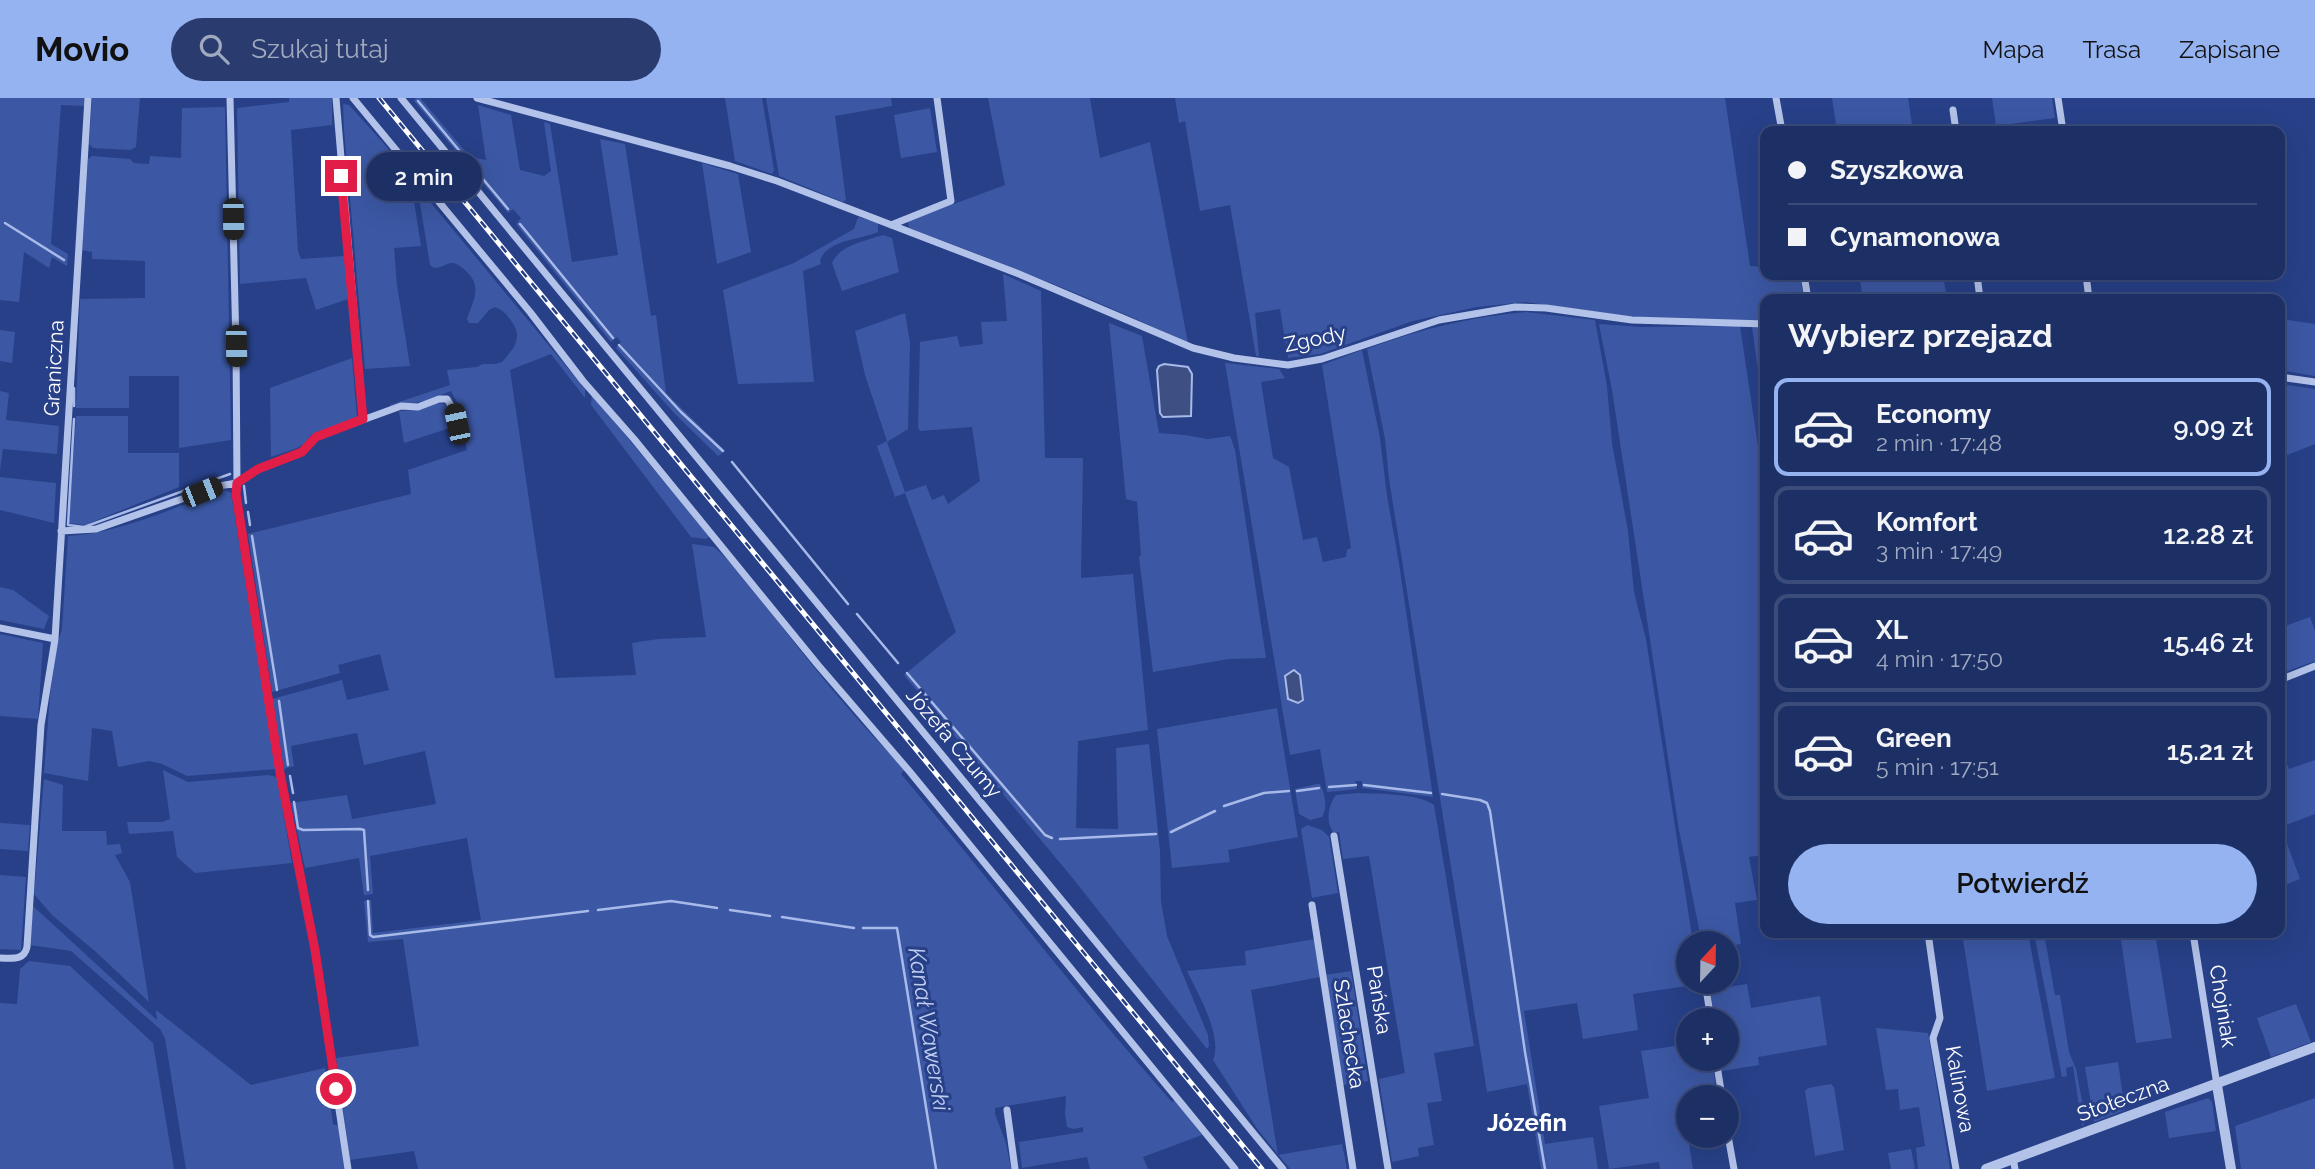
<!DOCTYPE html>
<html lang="pl">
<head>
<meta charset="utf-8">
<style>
  :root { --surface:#1d3066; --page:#2a3c6f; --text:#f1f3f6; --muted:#a0a9bf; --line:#3b4b7a; --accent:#95b2f1 }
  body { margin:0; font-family:Raleway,sans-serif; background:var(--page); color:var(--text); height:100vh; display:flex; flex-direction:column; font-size:26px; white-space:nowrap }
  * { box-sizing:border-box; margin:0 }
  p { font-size:23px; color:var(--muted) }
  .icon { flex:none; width:38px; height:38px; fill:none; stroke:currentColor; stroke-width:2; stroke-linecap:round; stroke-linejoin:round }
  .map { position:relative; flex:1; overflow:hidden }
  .side { position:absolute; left:1760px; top:196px; width:525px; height:644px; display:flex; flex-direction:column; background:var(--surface); border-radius:14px; box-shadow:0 7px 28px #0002,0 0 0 2px var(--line) }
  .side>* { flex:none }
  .top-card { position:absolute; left:1760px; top:28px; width:525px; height:154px; border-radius:14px; box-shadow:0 7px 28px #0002,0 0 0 2px var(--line); display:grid; align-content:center; height:154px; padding:0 28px; background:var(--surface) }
  .needle { width:46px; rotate:22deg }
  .tools { position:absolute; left:1676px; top:833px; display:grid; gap:14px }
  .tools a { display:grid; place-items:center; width:63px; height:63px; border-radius:50%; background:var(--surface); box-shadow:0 7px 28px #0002,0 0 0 2px var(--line); font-size:35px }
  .end { position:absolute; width:32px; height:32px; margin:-16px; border:9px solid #e11d48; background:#fff; box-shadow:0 0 0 4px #fff }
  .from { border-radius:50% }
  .bubble { position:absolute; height:49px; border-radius:24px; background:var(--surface); box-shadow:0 7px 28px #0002,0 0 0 2px var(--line); font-size:23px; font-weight:600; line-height:49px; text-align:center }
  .car { position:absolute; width:21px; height:42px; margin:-21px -10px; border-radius:9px; box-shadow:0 0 5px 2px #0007; background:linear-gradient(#222 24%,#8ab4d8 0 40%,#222 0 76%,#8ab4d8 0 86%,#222 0) }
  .top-card b { display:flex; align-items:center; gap:24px; height:66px; font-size:26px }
  .top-card b+b { border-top:2px solid var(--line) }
  .top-card i { width:18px; height:18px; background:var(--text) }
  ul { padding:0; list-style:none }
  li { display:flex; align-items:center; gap:21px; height:98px; margin:0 14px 10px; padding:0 14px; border:4px solid var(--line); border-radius:14px }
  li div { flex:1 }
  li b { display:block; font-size:26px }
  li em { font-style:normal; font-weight:600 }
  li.active { border-color:var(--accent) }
  li>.icon { width:63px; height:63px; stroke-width:1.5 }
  h2 { padding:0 28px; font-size:32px; line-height:84px }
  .button { display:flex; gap:14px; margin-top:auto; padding:14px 28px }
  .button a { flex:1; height:80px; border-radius:42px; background:var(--accent); color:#111; font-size:28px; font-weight:600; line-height:80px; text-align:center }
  header { display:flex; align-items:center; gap:42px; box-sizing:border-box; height:98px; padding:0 35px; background:var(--accent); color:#111 }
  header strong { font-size:33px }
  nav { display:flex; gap:38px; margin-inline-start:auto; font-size:24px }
  .search { width:490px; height:63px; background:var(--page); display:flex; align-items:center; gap:18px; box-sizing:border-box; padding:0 24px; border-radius:38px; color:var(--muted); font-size:26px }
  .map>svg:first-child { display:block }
  .green { fill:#3c58a4 }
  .water { fill:#3d4f83; stroke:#a8bae9; stroke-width:2 }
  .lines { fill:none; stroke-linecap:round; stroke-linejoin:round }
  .stream { stroke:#a8bae9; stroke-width:2.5 }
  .minor { stroke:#b3c2e9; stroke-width:7 }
  .tertiary { stroke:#b3c2e9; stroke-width:10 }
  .rail-casing { stroke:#fff; stroke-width:5 }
  .rail { stroke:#274088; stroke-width:2.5; stroke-dasharray:8; stroke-linecap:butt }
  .route { stroke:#e11d48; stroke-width:9 }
  .labels { text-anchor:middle; stroke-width:6; stroke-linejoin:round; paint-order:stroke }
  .street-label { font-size:21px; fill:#fff; stroke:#274088 }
  .water-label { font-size:23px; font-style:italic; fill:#bfcdf0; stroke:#274088 }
  .quarter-label { font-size:24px; font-weight:bold; fill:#fff; stroke:#274088 }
</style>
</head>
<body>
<header>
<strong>Movio</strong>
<div class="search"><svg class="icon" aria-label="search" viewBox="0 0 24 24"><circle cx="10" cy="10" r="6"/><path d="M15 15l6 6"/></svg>Szukaj tutaj</div>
<nav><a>Mapa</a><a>Trasa</a><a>Zapisane</a></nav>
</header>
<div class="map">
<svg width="2315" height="1071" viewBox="0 0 2315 1071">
  <rect width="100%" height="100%" fill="#274088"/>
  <path class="green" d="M0,0H85V8L61,7L51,146L68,156L67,168L52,159L49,170L24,154L19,204L0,202Z
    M92,0H140L136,49L130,52L93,50L89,46Z
    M289,0H332V27L291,32L298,153L301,161L344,158L348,201L316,212L306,180L240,186L237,10L289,4Z
    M416,0H422L421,1L470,59L486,62L478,7L511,17L520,72L544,78L551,73L544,24L550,26L572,164L618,157L600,41L625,46L651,218L656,217L666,295L725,353L718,358L675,316L616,250L621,244L617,239L611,244L516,126L521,120L513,111L508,115L414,3Z
    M725,0H762L774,72L772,76L735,63Z
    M766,0H891L892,8L835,18L846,102L843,104L779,78Z
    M988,0H1090L1100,60L1150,44L1188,245C1098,202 1003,165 909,130L908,123L1005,87Z
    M1175,0H1725L1750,168L1766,169V177H1800L1804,201H1766V223L1640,220L1525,204L1477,209L1413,223L1320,256L1288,260L1280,211L1255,215L1259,258H1256L1230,107L1200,113L1185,23L1179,25Z
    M1832,0H1908L1913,33H1837Z
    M1992,0H2052L2055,20L1996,28Z
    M344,6L349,7L386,48L409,80L411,85L421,148L394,150L397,187L410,268L365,271L344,32L343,7Z
    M225,9L231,342L179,350V278H129V310H76L80,201L145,200V163L92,161V154L82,152L88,61L92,58L130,61L134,65L149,66L150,58L181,60L182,10Z
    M930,10L937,54L901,60L894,17Z
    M702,65L738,76L751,154L717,166Z
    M422,98L426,99L585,291V300L551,256L510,272L555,580L636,577L632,545L658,541L706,539L692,446L714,449C739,470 762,504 783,530C821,579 861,628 905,671L901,676C992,784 1078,898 1172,1004L1176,1002L1202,1037L1143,1059L1148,1071H1090L1087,1059L1022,1070L1019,1044L1083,1034V1029L1074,1031L1067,1029L1065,1015L1066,998L995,1010V1016L1006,1045L1011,1071H418L414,1053L350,1062L336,960L419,948L403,841L368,844L364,803L371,802L373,835L481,822L467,740L370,758L373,796L364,797L359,760L305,770L291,705L347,697L352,721L436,706L425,653L364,667L357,635L291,648L294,668L284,671L272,601L342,582L347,602L389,592L380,556L338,567L340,575L272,594L248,436L411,396L408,372L467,352L459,308L451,293L428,302L391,310L390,307L450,287L447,272L477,269L483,266H495L502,264C514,251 523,239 512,224C507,217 503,212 495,209L489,212L478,225H469L467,221C473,202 483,189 466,173C463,170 456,164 451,165C445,166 441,170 434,170L430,167L419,99Z
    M858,119L878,125V134C860,142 829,141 820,162L821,166L803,173L814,284L738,286L723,192L794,165L854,131Z
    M883,137L892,140L899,174L842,193L832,165C840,147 865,143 883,137Z
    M1003,176L1041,193L1045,360H1083L1081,480L1133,476L1148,632L1078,643L1076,730L1118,731L1116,650L1149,646L1160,753L1161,803L1167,838L1208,937L1209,948L1207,951L1075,783L904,577L956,534L905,395L895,399L877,348L887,343L865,277L855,233L905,215L910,245L908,331L887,344L905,394L926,387L932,402L944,397L948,406L980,383L972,329L920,333L918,329L920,244L957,238L960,249L983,246L981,224L1007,223Z
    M1859,177H1943L1947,201H1863Z
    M1526,214L1595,222L1607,288L1612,345L1628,433L1634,494L1646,541L1693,845H1689V884H1699L1700,886L1633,896L1638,932L1583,941L1577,905L1524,913L1545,1046L1593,1039L1598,1071H1541L1527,986L1487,994L1389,381L1385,341L1367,251C1420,231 1470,219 1526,214Z
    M2280,221L2315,226V278L2280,272Z
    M1109,225L1142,238L1159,335L1185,337L1208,341L1230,338L1235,352L1266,560L1229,561L1153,574L1139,459L1141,457L1137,404L1126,401Z
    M1599,226L1642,229L1740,228L1766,402V734L1760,735L1763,757L1749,759L1757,802L1735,805L1741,846L1727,848V845H1702L1679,732L1612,292Z
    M1752,229H1766V322L1764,313Z
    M0,232L15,234L12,265L0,263Z
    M1362,252L1380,340L1387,398L1399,465L1433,699L1362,690V683H1355L1357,691L1327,694L1320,651L1290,657L1225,265L1279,271L1285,280L1261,284L1273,360L1289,369L1303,442L1317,439L1323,464L1346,459L1347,452L1351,450L1322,267Z
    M352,260L357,319L311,337L304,346L297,350L271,359L270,290Z
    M2280,286L2315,291V346L2280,360Z
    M0,293L9,295L6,322L59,328L57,356L3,351L0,372Z
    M592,297L710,439L705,441L691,439L591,307Z
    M438,305C452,306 451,318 453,329L404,345L399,313L417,312Z
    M76,318H128V355H179V389L85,427L69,425Z
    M0,379L56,385L54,425L0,412Z
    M223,391L231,395L276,671L187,678L162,666L149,663L118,669L112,633L92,630L88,683L44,675L50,597L57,547L62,531L68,438C121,435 174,410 223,391Z
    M0,489L13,492L49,518L44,531L0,522Z
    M2310,519L2315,533V563L2280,576V530Z
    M0,536L43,545L38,621L0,618Z
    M1277,610L1298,739L1228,752L1230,764L1172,770L1157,631Z
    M2280,649L2289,671L2315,662V716L2281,729L2300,781L2280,789Z
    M163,672L188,684L268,677L277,679L292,765L195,775L177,759L173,733L129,736L127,724H162L170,721Z
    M44,681L63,687L62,733H106L107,747L120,746L122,755L115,757L130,784L149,904L96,854L52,817L34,796Z
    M1317,686H1320C1325,697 1328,709 1322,719L1310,722L1299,716L1295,691Z
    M1358,695C1378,696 1418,695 1434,707L1474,948L1434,955L1442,1003L1427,1005L1434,1047L1418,1050L1419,1058L1392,1064L1379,981L1405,975L1369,758L1343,761L1339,734L1334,735C1325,724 1328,708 1336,697Z
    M0,725L30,727L28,753L0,751Z
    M1307,727L1322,732L1329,739L1338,795L1312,800L1301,731Z
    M0,777L26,779L21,852L0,851Z
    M33,808L157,922L156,912L251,987L325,970L333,1026L339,1028L345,1071H186L165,940L160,931L71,853L30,847Z
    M1962,835H2028L2055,980L1987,993Z
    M2034,835H2044L2055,897H2060L2069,954L2076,971L2086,1024L2082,1028L2073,968L2066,970L2067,978L2062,979Z
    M2120,835H2155L2172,940L2136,945Z
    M1315,841L1320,879L1251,892L1278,1057L1342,1046L1347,1071H1290L1258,1032L1213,962C1223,938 1198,896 1187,873L1246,867L1245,853Z
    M29,863L70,868L153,945L174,1071H0V905L17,906L20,871Z
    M1351,873L1368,983L1343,987L1325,877Z
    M1747,886L1751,910L1820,898L1827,947L1758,959L1759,967L1722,973L1721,961H1727V922H1715L1710,892Z
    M2296,906L2311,944L2271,959L2257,920Z
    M1876,930L1928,935L1950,1071H1918L1916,1050L1925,1048L1919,1009L1900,1012L1898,991L1886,992Z
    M1689,946V961H1712L1717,999H1689V1026H1686L1693,1071H1660L1659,1064L1609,1071L1599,1008L1649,1000L1641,953Z
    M2118,964L2125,1012L2094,1024L2085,969Z
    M1831,986L1834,989L1844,1052L1815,1058L1805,993L1808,990Z
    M2208,1000L2212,1004L2216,1033L2169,1040L2165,1014Z
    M2315,1000V1071H2241L2235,1028Z
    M1911,1051L1915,1071H1891L1888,1055Z"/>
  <path class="water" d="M1164,266L1188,269L1192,276L1191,318L1163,319L1160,315L1157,272L1159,268Z
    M1294,572L1300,577L1303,602L1298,605L1288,601L1285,578Z"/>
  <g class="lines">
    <path class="stream" d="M418,3L508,111
      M5,125L64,162
      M520,126L613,240
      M619,247L681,314L723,353
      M74,308V290
      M74,321L68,427L84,429L230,376
      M732,364L848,506
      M244,388L246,405
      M248,414L250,427
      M252,438L277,592
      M857,516L898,565
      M907,575L1045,737L1052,740
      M279,603L288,667
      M290,678L293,695
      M1364,687L1431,695
      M1329,689L1356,687
      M1297,693L1319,690
      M1442,696L1480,702L1487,705L1490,713L1525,954L1545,1071
      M294,704L298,730L303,732L360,731L364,732L368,792
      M1224,708L1264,695L1289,693
      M1171,734L1215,713
      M1060,741L1156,736
      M368,803L370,837L373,839L588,813
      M598,812L671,803L717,810
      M730,812L770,818
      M782,819L854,830
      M863,830H897L936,1071"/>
    <path class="minor" d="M230,0L236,248L237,385
      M336,0L363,321
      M353,0L530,214L583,283L634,341L818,567L910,674L1235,1071
      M401,0L1283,1071
      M477,0L730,68L777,83L1019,176L1193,250L1234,260L1288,267L1322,261L1439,222L1515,209L1546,210L1632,222L1766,226
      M1776,0L1782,33
      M2058,0L2063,33
      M1953,12L1956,33
      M891,127L951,103L937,0
      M1804,177L1808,201
      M1977,177L1980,201
      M2086,177L2089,201
      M2280,279L2315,284
      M237,385L258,371L302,354L316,339L401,308L418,309L439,301H447L453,311L460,341
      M61,433L96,431L219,388L237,385L236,396L280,675L315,852L348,1071
      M0,530L55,541
      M2280,582L2315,568
      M1334,738L1388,1071
      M1312,807L1353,1071
      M1928,835L1940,920L1933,940L1956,1071
      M2193,835L2217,987
      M0,860C12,860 24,863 27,849L41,627L55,541L88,0
      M1705,884L1711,922
      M1716,961L1722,999
      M1007,1012L1015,1071
      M1727,1032L1734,1071
      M2013,1060L2015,1071"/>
    <path class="tertiary" d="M2217,987L2231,1071
      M1986,1071L2315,949"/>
    <defs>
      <path id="rail" d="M379,0L1262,1071"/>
    </defs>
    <use href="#rail" class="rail-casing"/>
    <use href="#rail" class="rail"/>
  </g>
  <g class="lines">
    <path class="route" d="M336,991L315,852L280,675L236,396L237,385L258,371L302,354L316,339L363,321L341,78"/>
  </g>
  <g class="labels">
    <g class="street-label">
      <text transform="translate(1315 241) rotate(-12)" y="7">Zgody</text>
      <text transform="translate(54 270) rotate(-87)" y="7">Graniczna</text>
      <text transform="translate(954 645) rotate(50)" y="7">Józefa Czumy</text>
      <text transform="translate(1379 902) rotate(81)" y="7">Pańska</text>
      <text transform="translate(2223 908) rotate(81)" y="7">Chojniak</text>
      <text transform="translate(1349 936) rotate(81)" y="7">Szlachecka</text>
      <text transform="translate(1960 991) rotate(80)" y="7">Kalinowa</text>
      <text transform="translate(2123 1001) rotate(-20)" y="7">Stołeczna</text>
    </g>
    <g class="water-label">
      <text transform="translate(929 931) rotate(81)" y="8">Kanał Wawerski</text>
    </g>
    <g class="quarter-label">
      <text x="1527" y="1033">Józefin</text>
    </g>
  </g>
</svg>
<div class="tools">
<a><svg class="needle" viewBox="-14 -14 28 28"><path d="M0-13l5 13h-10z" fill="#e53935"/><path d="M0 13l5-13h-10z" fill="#a0a9bf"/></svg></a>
<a>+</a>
<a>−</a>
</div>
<i class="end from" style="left:336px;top:991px"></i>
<i class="end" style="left:341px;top:78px"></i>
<div class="bubble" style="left:366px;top:54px;width:116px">2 min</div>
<i class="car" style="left:233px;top:121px;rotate:179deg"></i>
<i class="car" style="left:236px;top:248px;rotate:179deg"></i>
<i class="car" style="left:457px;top:326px;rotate:348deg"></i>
<i class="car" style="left:202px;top:394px;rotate:68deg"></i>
<div class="top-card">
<b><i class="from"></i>Szyszkowa</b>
<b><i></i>Cynamonowa</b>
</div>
<section class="side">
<h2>Wybierz przejazd</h2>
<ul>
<li class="active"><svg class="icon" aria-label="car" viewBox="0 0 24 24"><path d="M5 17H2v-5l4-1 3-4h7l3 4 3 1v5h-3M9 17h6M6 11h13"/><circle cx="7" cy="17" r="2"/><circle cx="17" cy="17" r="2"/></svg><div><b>Economy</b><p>2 min · 17:48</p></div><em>9.09 zł</em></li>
<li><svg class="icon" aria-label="car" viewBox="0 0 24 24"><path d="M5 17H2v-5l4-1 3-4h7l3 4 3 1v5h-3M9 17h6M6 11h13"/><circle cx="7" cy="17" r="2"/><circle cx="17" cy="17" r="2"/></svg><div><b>Komfort</b><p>3 min · 17:49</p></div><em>12.28 zł</em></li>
<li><svg class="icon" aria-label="car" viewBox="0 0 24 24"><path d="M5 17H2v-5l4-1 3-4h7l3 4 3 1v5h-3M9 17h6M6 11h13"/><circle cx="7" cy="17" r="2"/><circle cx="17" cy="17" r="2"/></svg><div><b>XL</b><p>4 min · 17:50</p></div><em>15.46 zł</em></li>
<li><svg class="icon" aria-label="car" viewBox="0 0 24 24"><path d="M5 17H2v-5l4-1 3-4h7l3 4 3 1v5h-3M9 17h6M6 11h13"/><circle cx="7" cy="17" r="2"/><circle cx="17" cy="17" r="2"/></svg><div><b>Green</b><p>5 min · 17:51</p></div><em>15.21 zł</em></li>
</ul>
<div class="button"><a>Potwierdź</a></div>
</section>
</div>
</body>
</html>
